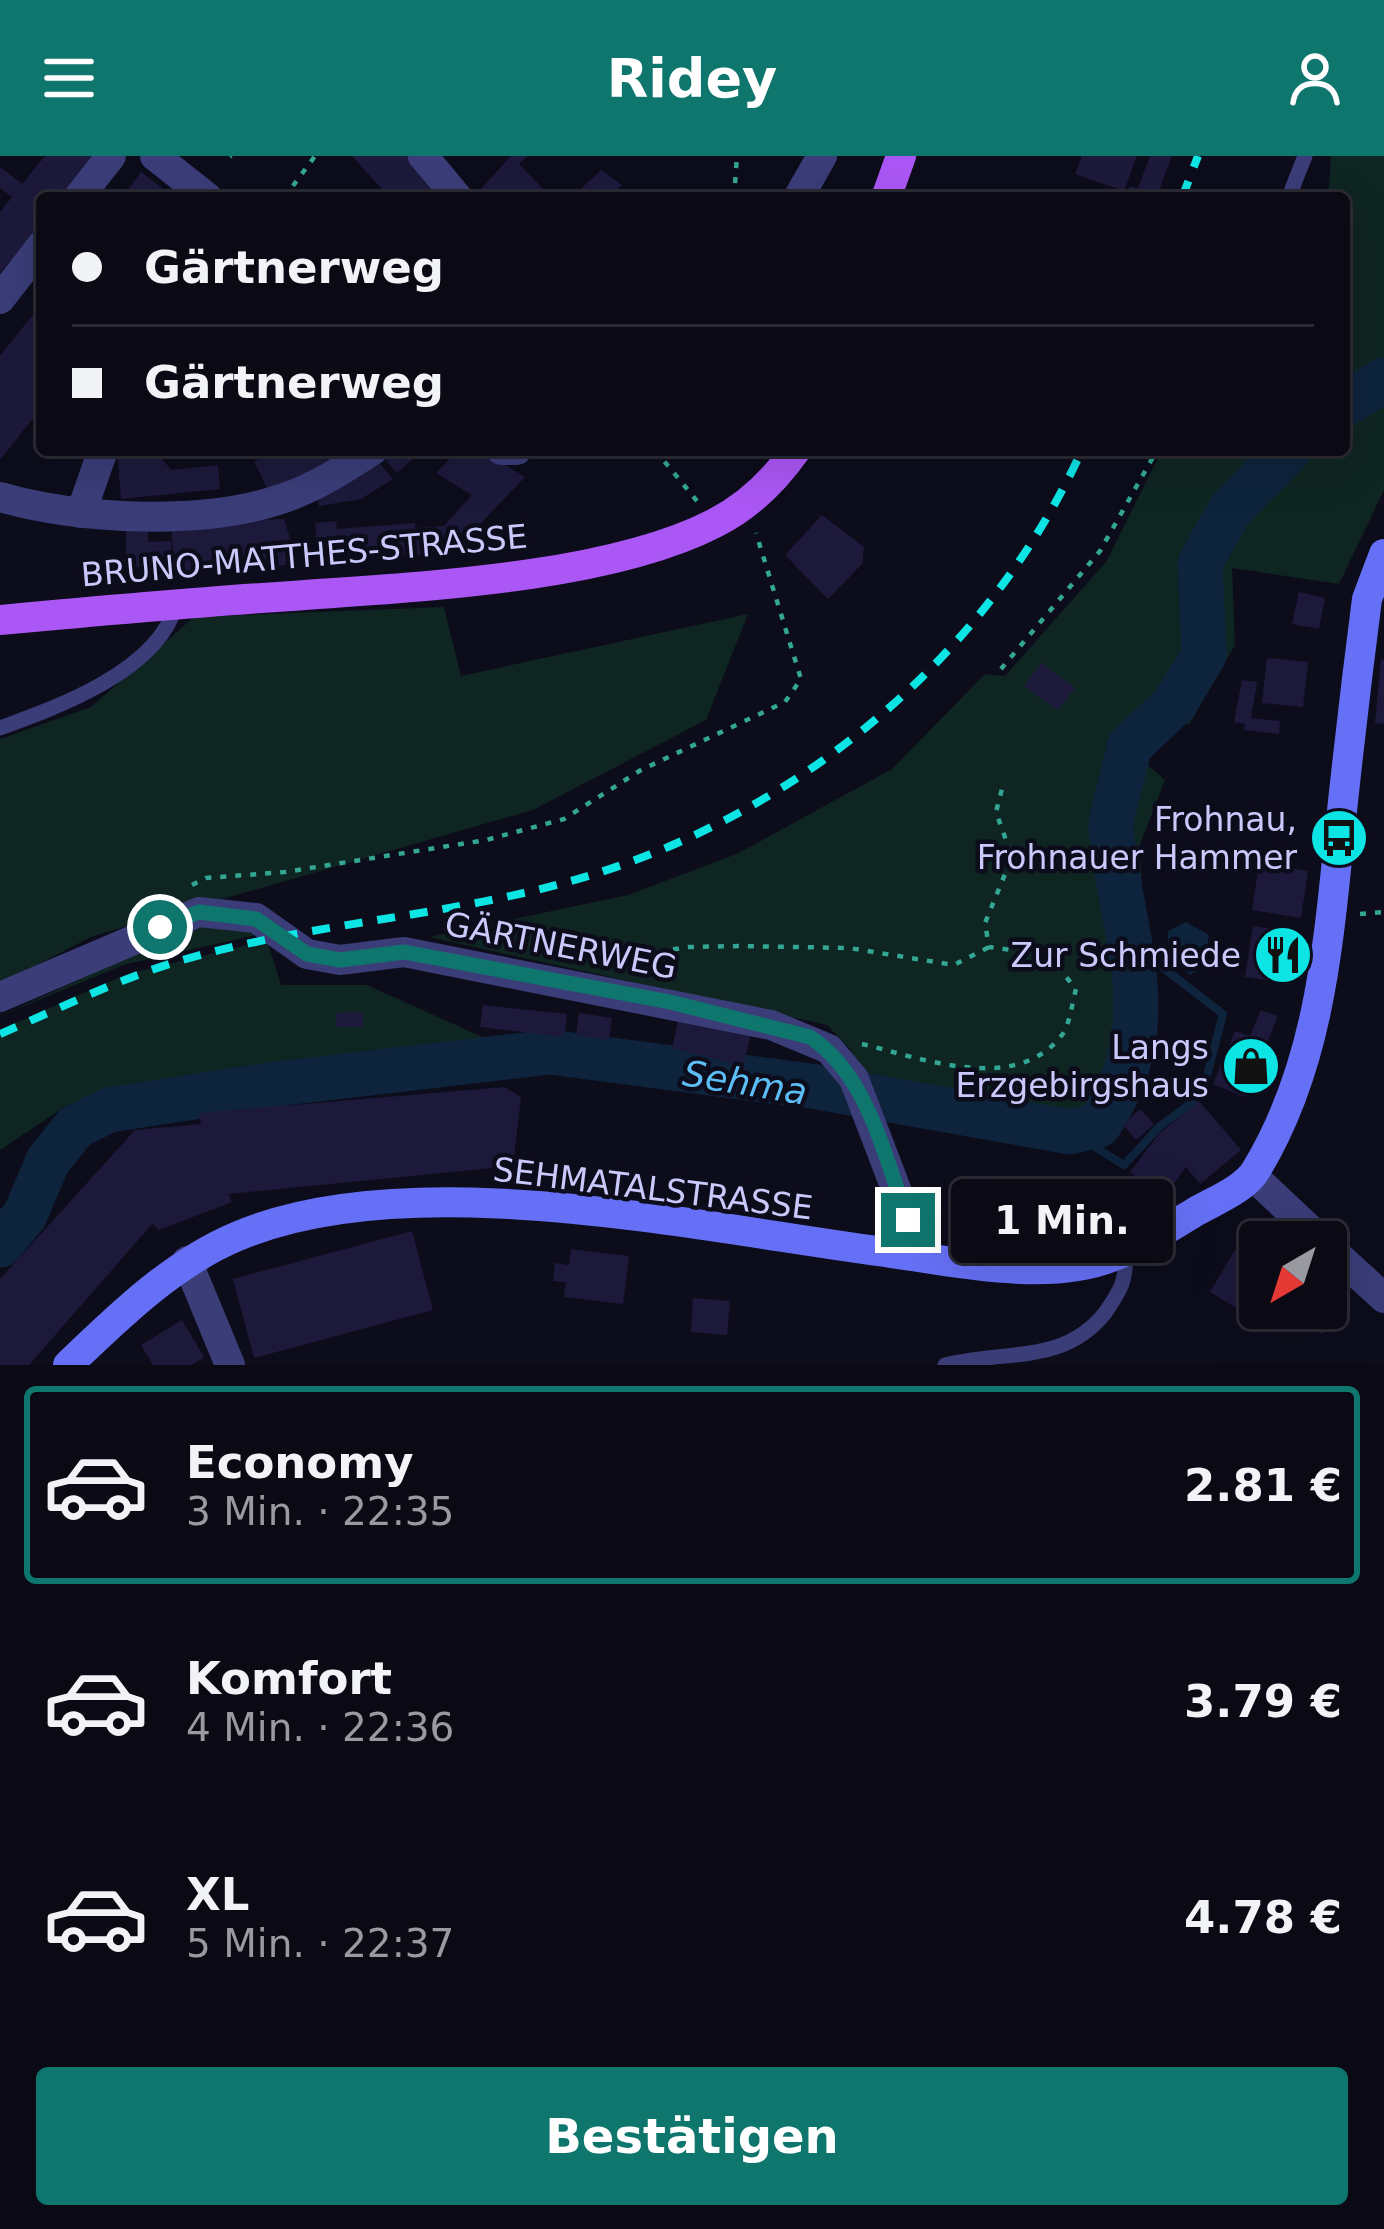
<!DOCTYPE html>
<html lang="de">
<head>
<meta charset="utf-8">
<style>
  :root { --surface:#0a0914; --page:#181722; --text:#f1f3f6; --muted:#999aa0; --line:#2a2a34; --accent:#0f766e }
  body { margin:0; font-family:"DejaVu Sans",sans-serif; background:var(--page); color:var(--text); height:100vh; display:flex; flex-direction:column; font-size:45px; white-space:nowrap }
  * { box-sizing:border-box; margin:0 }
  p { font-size:39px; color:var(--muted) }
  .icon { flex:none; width:66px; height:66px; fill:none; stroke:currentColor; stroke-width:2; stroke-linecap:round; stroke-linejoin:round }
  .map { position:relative; height:1209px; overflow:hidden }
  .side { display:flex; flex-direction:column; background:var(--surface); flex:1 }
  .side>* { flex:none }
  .hud { position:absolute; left:36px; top:36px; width:1314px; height:264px; border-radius:12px; box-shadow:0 12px 48px #0002,0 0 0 3px var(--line); display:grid; align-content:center; height:264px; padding:0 36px; background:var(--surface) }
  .needle { width:78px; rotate:219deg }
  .buttons { position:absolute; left:1239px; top:1065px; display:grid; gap:24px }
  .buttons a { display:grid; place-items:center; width:108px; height:108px; border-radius:12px; background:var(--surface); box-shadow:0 12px 48px #0002,0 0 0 3px var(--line); font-size:60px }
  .end { position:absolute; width:54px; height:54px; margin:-27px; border:15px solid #0f766e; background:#fff; box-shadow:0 0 0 6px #fff }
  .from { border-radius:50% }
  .bubble { position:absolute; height:84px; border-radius:12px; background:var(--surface); box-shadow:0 12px 48px #0002,0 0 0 3px var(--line); font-size:39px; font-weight:700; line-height:84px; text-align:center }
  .hud b { display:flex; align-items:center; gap:42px; height:114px; font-size:45px }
  .hud b+b { border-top:3px solid var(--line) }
  .hud i { width:30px; height:30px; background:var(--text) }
  ul { padding:21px 0 0; list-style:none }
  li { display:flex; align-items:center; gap:36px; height:198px; margin:0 24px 18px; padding:0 12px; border:6px solid transparent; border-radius:12px }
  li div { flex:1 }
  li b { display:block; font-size:45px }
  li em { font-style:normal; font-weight:700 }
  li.on { border-color:var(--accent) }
  li>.icon { width:108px; height:108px; stroke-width:1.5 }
  .cta { display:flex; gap:24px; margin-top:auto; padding:24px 36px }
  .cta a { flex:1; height:138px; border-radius:12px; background:var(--accent); color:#fff; font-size:48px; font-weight:700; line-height:138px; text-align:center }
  header { display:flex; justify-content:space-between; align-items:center; height:156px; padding:0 36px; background:var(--accent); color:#fff; font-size:54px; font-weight:700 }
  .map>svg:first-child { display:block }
  .green { fill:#0f2522 }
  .water { fill:#0e243d }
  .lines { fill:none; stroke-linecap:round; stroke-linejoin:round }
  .stream { stroke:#0e243d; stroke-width:8 }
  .river { stroke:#0e243d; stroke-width:45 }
  .building { fill:#1d193b }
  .path { stroke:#33a694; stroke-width:4.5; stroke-dasharray:6 9; stroke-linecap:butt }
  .service { stroke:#3a3d78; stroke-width:15 }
  .minor { stroke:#3a3d78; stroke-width:30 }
  .secondary { stroke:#6670f6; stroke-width:30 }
  .primary { stroke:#ab57f5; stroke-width:30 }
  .rail { stroke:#0de4e4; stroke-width:8; stroke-dasharray:18 15; stroke-linecap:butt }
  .route { stroke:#0f766e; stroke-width:15 }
  .labels { text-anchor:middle; stroke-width:9; stroke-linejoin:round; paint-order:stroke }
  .street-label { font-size:33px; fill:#cac9fc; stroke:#0d0c1b }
  .poi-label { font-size:33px; fill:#cac9fc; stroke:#0d0c1b; text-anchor:end }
  .water-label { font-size:36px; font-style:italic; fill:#5dbef6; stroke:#0d0c1b }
</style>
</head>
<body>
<header><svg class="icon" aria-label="menu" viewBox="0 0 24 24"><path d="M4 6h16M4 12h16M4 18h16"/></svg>Ridey<svg class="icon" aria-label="person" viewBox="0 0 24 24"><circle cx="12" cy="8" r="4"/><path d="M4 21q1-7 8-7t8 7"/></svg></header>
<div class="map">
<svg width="1384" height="1209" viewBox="0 0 1384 1209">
  <rect width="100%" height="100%" fill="#0d0c1b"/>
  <path class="green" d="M1331,0H1384V334L1339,428L1232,412L1235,489L1189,569L1144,556L1119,584L1165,624L1140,688L1148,881L1135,938L1112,932L1070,962L861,931L850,893L827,869L429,781L628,739L739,697L892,613L985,518L1005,520L1106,406L1162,294H1344V42H1328Z
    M444,451L461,520L748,458L706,564L533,654L93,780L0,828V583L91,551L194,461Z
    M216,761L256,779L123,809L0,860Z
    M267,784L281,829H367L507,892L537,913L353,907L217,933L122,936L66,950L0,994V874L127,818Z"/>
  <path class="water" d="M1186,766L1209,779L1204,811L1190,819L1169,801L1168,775Z"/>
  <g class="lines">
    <path class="stream" d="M1070,976L1124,1009L1159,971L1202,939L1223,858L1131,787"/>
    <path class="river" d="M1344,249L1384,224
      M0,1089L25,1059L48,1005L75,971L109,954L276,928L550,896L818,931L1070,976L1099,969C1168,866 1121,782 1111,672C1110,661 1126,611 1129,591L1174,548L1204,499L1200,407L1231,352L1289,294"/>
  </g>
  <path class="building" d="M45,0H95L62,42H42V67L0,117V56L12,41L0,32V11L22,28Z
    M352,0H408L444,42H390Z
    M511,0H528L519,8L552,42H488L480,34Z
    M1082,0H1137L1124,35L1075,18Z
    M1150,0H1172L1156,42H1125L1130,30L1138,32Z
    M601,14L622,29L609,42H571Z
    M141,16L176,42H122Z
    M42,147V251L0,304V200Z
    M155,294L171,314L218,309L220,333L121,343L117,295Z
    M282,294H348L290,327L267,332L254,305Z
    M385,294H423L397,317L380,298Z
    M458,294H481L525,321L461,388L418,399L319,406L315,367L336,365L337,373L415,367V372L444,370L472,339L436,317Z
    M376,303L393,323L361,343L319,350L317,339Z
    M822,359L864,391L862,408L828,443L785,399Z
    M284,363L298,408L174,419L171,368Z
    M126,375H148V386L171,385V411H126Z
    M1299,436L1325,442L1319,473L1292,468Z
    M1267,502L1308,506L1303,551L1262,547Z
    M1381,503L1384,504V568L1375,567Z
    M1041,507L1075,532L1058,554L1024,530Z
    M1242,524L1257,526L1251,562L1280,565L1279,578L1244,574L1245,568L1234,566Z
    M1259,707L1308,715L1301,762L1252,754Z
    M1253,770L1298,777L1290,828L1245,821Z
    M483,849L567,858L564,881L480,871Z
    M1261,854L1278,860L1245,941L1213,928L1235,875L1250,880Z
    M363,856V871H336V857Z
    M579,857L612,862L609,884L576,879Z
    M680,857L752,875L743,910L672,892Z
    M505,931L521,941L513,1010L228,1038L232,1046L159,1074L152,1068L29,1209H0V1123L135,974L201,968L199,957Z
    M1199,945L1241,994L1200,1028L1186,1011L1164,1041L1130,1016L1159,978Z
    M1140,953L1154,968L1136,984L1123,969Z
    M1273,1061L1307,1082L1260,1086V1148L1252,1161L1210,1136L1242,1082L1256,1091Z
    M412,1075L433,1154L254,1202L233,1123Z
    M571,1093L629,1100L623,1148L564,1141L566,1126L553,1125L555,1107L569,1109Z
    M693,1142L730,1145L727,1179L691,1176Z
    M1326,1144L1333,1147L1323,1178L1282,1164L1285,1152H1326Z
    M182,1164L204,1201L192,1209H153L141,1189Z"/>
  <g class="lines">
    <path class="path" d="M230,1L231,0
      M284,42L315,0
      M734,42L737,0
      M655,294L697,345
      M1001,513L1100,395L1157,294
      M192,729L206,722L285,716L486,684L564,663L641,614L785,546L801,523L756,377
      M1360,758L1384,756
      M599,805L688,791L741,790L849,792L954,809L989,791
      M862,888C921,902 1016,939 1062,879C1070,868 1072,847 1076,833L1048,799L989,791L985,767L1012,701L996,656L1003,629"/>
    <path class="service" d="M1294,42L1292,33L1305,0
      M0,572C58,551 160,514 176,448
      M945,1209C1009,1193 1063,1209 1105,1157C1120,1135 1127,1125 1125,1098"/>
    <path class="minor" d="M155,0L208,42
      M423,0L458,42
      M78,42L111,0
      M798,42L822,0
      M0,143L42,89
      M501,294H517
      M0,341C80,364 204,370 284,342C316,331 344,313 373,294
      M81,357L103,294
      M0,841L199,756L256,762L307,798L340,804L404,796L771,869L829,893L854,923L922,1101
      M1253,1020L1323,1086
      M1326,1089L1384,1142
      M187,1105L230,1209"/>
    <path class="secondary" d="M68,1209C119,1160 173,1107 238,1080C413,1006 705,1073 892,1097C950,1105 1021,1120 1078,1110C1122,1103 1157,1079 1195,1056C1214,1045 1245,1033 1256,1014C1319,910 1328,792 1340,674C1348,597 1357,520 1367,443L1384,398"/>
    <path class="primary" d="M886,42L901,0
      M0,464C97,455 195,446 292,440C414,431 607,423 715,367C749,350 774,325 796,294"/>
    <path class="rail" d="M1182,42L1198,0
      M0,878C61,852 122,821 186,803C309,768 437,761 560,728C787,668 985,507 1082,294"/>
  </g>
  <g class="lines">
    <path class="route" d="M160,771L199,756L256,763L307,798L340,804L404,796L670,846L810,881C869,920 884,1001 908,1064"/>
  </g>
  <defs>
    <symbol id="bus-disc" viewBox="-11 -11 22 22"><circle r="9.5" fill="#0de4e4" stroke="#0d0c1b"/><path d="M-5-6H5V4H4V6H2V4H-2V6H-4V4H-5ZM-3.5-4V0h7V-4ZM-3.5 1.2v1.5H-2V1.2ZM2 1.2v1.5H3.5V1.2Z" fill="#111"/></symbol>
    <symbol id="restaurant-disc" viewBox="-11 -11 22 22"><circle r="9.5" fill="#0de4e4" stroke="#0d0c1b"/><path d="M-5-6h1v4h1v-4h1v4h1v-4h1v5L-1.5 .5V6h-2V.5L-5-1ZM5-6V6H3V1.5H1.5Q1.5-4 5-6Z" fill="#111"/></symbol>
    <symbol id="shop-disc" viewBox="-11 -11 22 22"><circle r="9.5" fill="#0de4e4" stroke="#0d0c1b"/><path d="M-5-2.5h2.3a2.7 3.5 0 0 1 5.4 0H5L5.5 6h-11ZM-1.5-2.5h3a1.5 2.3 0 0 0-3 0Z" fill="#111"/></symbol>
  </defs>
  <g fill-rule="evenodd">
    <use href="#bus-disc" x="1306" y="649" width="66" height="66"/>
    <use href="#restaurant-disc" x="1250" y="766" width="66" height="66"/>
    <use href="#shop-disc" x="1218" y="877" width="66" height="66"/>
  </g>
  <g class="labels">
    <g class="street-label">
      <text transform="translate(304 399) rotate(-5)" y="12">BRUNO-MATTHES-STRASSE</text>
      <text transform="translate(561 789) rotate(11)" y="12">GÄRTNERWEG</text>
      <text transform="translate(653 1032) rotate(7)" y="12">SEHMATALSTRASSE</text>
    </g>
    <g class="poi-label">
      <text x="1297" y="675">Frohnau,<tspan x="1297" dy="38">Frohnauer Hammer</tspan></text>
      <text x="1241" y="811">Zur Schmiede</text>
      <text x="1209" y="903">Langs<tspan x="1209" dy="38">Erzgebirgshaus</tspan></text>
    </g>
    <g class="water-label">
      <text transform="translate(745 926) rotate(9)" y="13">Sehma</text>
    </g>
  </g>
</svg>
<div class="buttons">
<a><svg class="needle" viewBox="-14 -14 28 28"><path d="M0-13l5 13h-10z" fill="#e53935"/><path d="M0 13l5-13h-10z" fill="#999aa0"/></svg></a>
</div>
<i class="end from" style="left:160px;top:771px"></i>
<i class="end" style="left:908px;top:1064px"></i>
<div class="bubble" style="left:951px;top:1023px;width:222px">1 Min.</div>
<div class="hud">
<b><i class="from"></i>Gärtnerweg</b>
<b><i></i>Gärtnerweg</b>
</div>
</div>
<section class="side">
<ul>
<li class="on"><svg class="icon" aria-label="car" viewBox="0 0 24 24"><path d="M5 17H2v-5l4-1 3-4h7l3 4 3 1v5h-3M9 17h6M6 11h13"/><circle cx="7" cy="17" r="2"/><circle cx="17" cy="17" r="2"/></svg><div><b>Economy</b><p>3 Min. · 22:35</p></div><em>2.81 €</em></li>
<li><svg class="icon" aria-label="car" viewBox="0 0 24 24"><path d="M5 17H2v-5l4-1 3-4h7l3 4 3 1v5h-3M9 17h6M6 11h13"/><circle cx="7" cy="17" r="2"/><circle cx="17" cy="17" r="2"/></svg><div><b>Komfort</b><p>4 Min. · 22:36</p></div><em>3.79 €</em></li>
<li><svg class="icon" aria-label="car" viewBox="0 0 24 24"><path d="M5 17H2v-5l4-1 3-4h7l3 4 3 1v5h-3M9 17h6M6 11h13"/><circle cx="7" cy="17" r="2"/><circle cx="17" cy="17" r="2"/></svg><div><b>XL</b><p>5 Min. · 22:37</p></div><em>4.78 €</em></li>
</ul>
<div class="cta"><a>Bestätigen</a></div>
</section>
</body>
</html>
